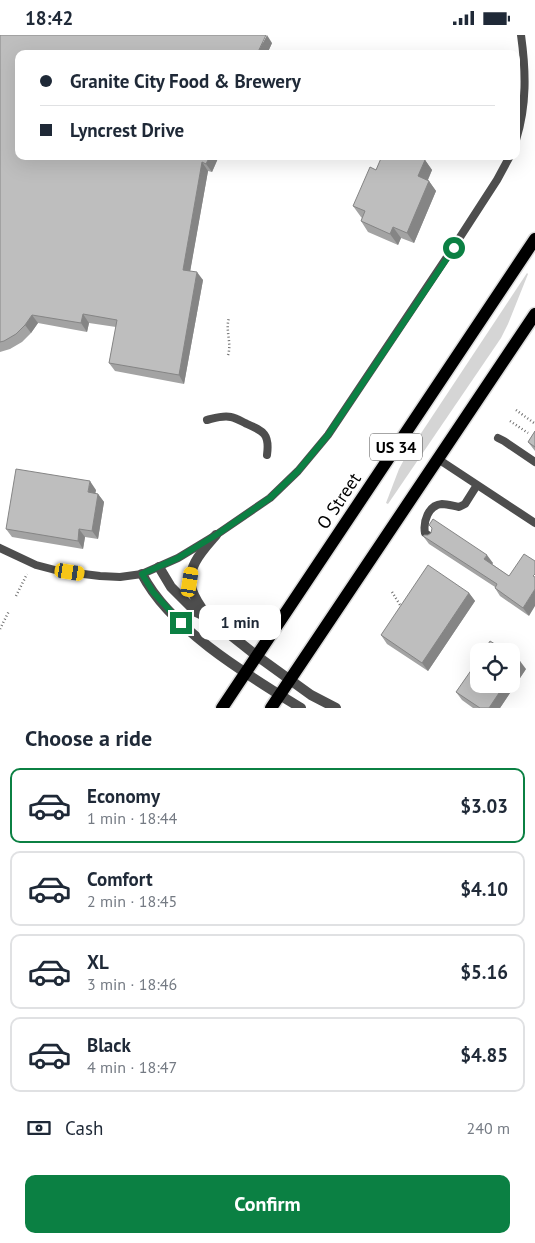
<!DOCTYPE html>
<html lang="en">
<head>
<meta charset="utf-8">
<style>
  :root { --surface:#fff; --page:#f2f2f3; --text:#1f2937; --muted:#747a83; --line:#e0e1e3; --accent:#0b8043 }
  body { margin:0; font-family:"PT Sans",sans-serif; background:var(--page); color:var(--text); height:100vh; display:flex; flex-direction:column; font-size:19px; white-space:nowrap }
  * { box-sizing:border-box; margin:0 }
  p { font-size:16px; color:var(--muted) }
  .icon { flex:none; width:28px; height:28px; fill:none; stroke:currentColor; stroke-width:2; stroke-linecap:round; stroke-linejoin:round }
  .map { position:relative; height:673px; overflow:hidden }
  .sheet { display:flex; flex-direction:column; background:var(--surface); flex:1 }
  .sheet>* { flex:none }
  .banner { position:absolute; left:15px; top:15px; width:505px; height:110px; border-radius:10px; box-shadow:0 5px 20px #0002; display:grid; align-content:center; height:110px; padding:0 25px; background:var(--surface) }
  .fabs { position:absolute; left:470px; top:608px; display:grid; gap:10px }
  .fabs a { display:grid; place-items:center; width:50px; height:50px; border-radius:10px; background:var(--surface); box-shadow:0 5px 20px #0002; font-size:25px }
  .end { position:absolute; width:22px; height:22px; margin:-11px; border:6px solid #0b8043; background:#fff; box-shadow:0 0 0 2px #fff }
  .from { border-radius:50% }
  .bubble { position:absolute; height:35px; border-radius:10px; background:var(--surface); box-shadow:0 5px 20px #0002; font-size:16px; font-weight:800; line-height:35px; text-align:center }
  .car { position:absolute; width:15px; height:30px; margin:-15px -8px; border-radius:6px; box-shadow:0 0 4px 1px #0007; background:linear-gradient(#f5c518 24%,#345 0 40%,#f5c518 0 76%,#345 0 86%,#f5c518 0) }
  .banner b { display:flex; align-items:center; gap:18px; height:48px; font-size:19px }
  .banner b+b { border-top:1px solid var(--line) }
  .banner i { width:12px; height:12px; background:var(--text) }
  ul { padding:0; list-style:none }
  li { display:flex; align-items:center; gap:15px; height:75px; margin:0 10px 8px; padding:0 15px; border:2px solid var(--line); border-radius:10px }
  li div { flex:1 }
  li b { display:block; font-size:19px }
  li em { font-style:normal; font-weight:800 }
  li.current { border-color:var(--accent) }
  li>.icon { width:45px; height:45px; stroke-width:1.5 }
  h2 { padding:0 25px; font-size:22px; line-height:60px }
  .pay { display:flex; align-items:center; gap:12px; height:55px; padding:0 25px; font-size:19px }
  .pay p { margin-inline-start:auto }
  .primary-button { display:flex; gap:10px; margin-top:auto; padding:10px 25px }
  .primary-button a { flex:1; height:58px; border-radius:10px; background:var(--accent); color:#fff; font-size:20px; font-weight:800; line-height:58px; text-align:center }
  .status { display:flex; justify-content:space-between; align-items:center; height:35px; padding:0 25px; background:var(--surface); direction:ltr }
  .status svg { height:14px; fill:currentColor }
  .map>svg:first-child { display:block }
  .green { fill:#d5d5d5 }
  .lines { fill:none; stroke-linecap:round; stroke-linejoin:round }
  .primary-casing { stroke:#dbdbdb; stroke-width:15 }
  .path { stroke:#707070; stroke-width:2.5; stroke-dasharray:1 2.5; stroke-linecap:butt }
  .lane { stroke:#4e4e4e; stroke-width:8 }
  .street { stroke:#4e4e4e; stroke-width:10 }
  .primary { stroke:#000; stroke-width:12 }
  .wall { fill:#a3a3a3 }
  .shaded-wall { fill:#858585 }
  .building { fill:#bebebe; stroke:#858585 }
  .route { stroke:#0b8043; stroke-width:6 }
  .labels { text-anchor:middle; stroke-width:4; stroke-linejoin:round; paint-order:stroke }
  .shield { fill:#fff; stroke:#4c4c4c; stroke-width:1 }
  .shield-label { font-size:16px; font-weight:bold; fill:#000 }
  .street-label { font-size:18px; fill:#000; stroke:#fff }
</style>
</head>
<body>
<div class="status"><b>18:42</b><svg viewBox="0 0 49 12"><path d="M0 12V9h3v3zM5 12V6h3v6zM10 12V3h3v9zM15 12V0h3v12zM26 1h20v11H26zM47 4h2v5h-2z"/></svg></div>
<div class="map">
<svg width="535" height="673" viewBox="0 0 535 673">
  <rect width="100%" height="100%" fill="#fff"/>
  <path class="green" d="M527,238L528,239L508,289L501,303L388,469L386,468L399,434L406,421Z"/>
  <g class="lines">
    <defs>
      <path id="primary" d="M222,673L535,204
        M271,673L535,279"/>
    </defs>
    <use href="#primary" class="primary-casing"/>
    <path class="path" d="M228,320C232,308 225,295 229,283
      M516,375L534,388
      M510,386L528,398
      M392,557L402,573
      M16,561L27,539
      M0,594L9,576"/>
    <path class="lane" d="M516,105C527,70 526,36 521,0
      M207,385C215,383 223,380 231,382C236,383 241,386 245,388C263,396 270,398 267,420
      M498,403L504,406L535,427
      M438,424L535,488
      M432,503L425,498C423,487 428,470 442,469C448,469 453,471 459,472L465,469L477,450
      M0,513L36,530L59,536L100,541L120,542L142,539L178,523L216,500L270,463L298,436L328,400L453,213L497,145L510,121"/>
    <path class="street" d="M159,532L171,552L196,577L209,583L257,621L311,660L336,673
      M142,539C170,594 249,641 301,673
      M208,582C202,574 195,565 192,555C185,533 203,515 216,500"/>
    <use href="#primary" class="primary"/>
  </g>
  <path class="wall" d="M0,0L272,8L267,19H19V121H219L212,137L208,136L190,236L203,245L184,349L115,336L109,328L116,292L89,288L87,297L38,288L31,298L22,307L10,314L0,317Z
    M425,125L432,135L428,145L436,156L414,208L401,203L398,210L368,197L361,186L362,183L361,182L353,171L376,135Z
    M535,396V416L528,407Z
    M96,455L95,458L98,459L104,467L98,504L85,502L83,514L12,502L6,494Z
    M423,501L493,528L492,529L509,541L529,581L500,561L495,553V552L429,509Z
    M469,558L475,566L428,636L387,609L381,600Z
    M526,634L500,673H473L462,665L456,657Z"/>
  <path class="shaded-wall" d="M267,0L272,8L267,19H257Z
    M210,121H219L212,137L206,129Z
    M425,125L432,135L425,151L418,141Z
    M202,127L208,136L189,243L183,235Z
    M429,146L436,156L414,208L407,198Z
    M393,192L401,203L398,210L390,199Z
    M197,237L203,245L184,349L179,340Z
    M83,279L89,288L87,297L81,288Z
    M32,280L38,288L31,298L25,290Z
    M90,446L96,455L94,466L88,457Z
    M98,459L104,467L98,504L92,496Z
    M79,494L85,502L83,514L78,506Z
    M487,520L493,528L490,532L484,524Z
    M535,554V571L529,581L523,573Z
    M469,558L475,566L428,636L422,628Z
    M520,626L526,634L500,673H489L505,649H511V640Z"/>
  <path class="building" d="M0,0H266L257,19H19V121H210L206,129L202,127L183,235L197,237L179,340L109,328L117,285L83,279L81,288L32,280L25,290L16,299L4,306L0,307Z
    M382,121H417L425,125L418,141L429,146L407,198L393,192L390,199L361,186L365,176L353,171L370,132L376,135Z
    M535,396V412L528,407Z
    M16,434L90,446L88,457L98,459L92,496L79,494L78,506L6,494Z
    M433,484L487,520L484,524L509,541L524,519L535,526V539L533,541L535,542V554L523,573L495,553L497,549L423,501L424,500H428L431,498L432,493L429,490Z
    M428,530L469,558L422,628L381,600Z
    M490,606L506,616H484Z
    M511,620L520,626L511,640Z
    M479,624V649H505L489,673H480L456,657Z"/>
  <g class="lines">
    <path class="route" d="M181,588L153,557L142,539L178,523L216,500L270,463L298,436L328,400L454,213"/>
  </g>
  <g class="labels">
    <rect class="shield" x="370" y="398.5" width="52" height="27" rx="4"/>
    <g class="shield-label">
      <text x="396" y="418">US 34</text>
    </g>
    <g class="street-label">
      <text transform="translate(339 466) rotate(-56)" y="6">O Street</text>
    </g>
  </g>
</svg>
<div class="fabs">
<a><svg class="icon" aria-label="locate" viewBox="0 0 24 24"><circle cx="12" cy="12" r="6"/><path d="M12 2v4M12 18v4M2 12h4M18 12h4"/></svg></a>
</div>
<i class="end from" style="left:454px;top:213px"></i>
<i class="end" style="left:181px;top:588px"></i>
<div class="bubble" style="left:199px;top:570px;width:82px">1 min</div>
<i class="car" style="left:70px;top:537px;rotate:99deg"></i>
<i class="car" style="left:190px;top:547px;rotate:9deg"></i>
<div class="banner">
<b><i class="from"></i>Granite City Food &amp; Brewery</b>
<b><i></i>Lyncrest Drive</b>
</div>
</div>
<section class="sheet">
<h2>Choose a ride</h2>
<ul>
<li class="current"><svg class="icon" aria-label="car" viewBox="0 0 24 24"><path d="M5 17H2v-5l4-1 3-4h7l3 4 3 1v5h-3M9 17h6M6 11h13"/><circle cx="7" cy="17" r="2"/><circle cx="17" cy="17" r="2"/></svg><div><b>Economy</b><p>1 min · 18:44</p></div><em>$3.03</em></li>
<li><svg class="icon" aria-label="car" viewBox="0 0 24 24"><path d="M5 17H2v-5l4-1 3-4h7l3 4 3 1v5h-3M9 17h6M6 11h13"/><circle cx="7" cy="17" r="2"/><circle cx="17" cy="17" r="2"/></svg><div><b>Comfort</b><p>2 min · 18:45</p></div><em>$4.10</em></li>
<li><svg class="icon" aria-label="car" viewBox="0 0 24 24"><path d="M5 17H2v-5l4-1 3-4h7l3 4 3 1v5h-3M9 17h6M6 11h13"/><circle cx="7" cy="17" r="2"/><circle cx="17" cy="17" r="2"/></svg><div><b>XL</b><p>3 min · 18:46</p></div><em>$5.16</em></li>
<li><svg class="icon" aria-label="car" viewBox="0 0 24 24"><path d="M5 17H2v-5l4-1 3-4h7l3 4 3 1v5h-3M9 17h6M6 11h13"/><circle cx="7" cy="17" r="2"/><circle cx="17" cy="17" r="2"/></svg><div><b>Black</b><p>4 min · 18:47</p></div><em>$4.85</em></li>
</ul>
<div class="pay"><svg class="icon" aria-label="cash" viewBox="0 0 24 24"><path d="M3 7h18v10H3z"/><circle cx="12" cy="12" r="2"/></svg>Cash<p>240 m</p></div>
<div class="primary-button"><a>Confirm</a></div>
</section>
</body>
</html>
